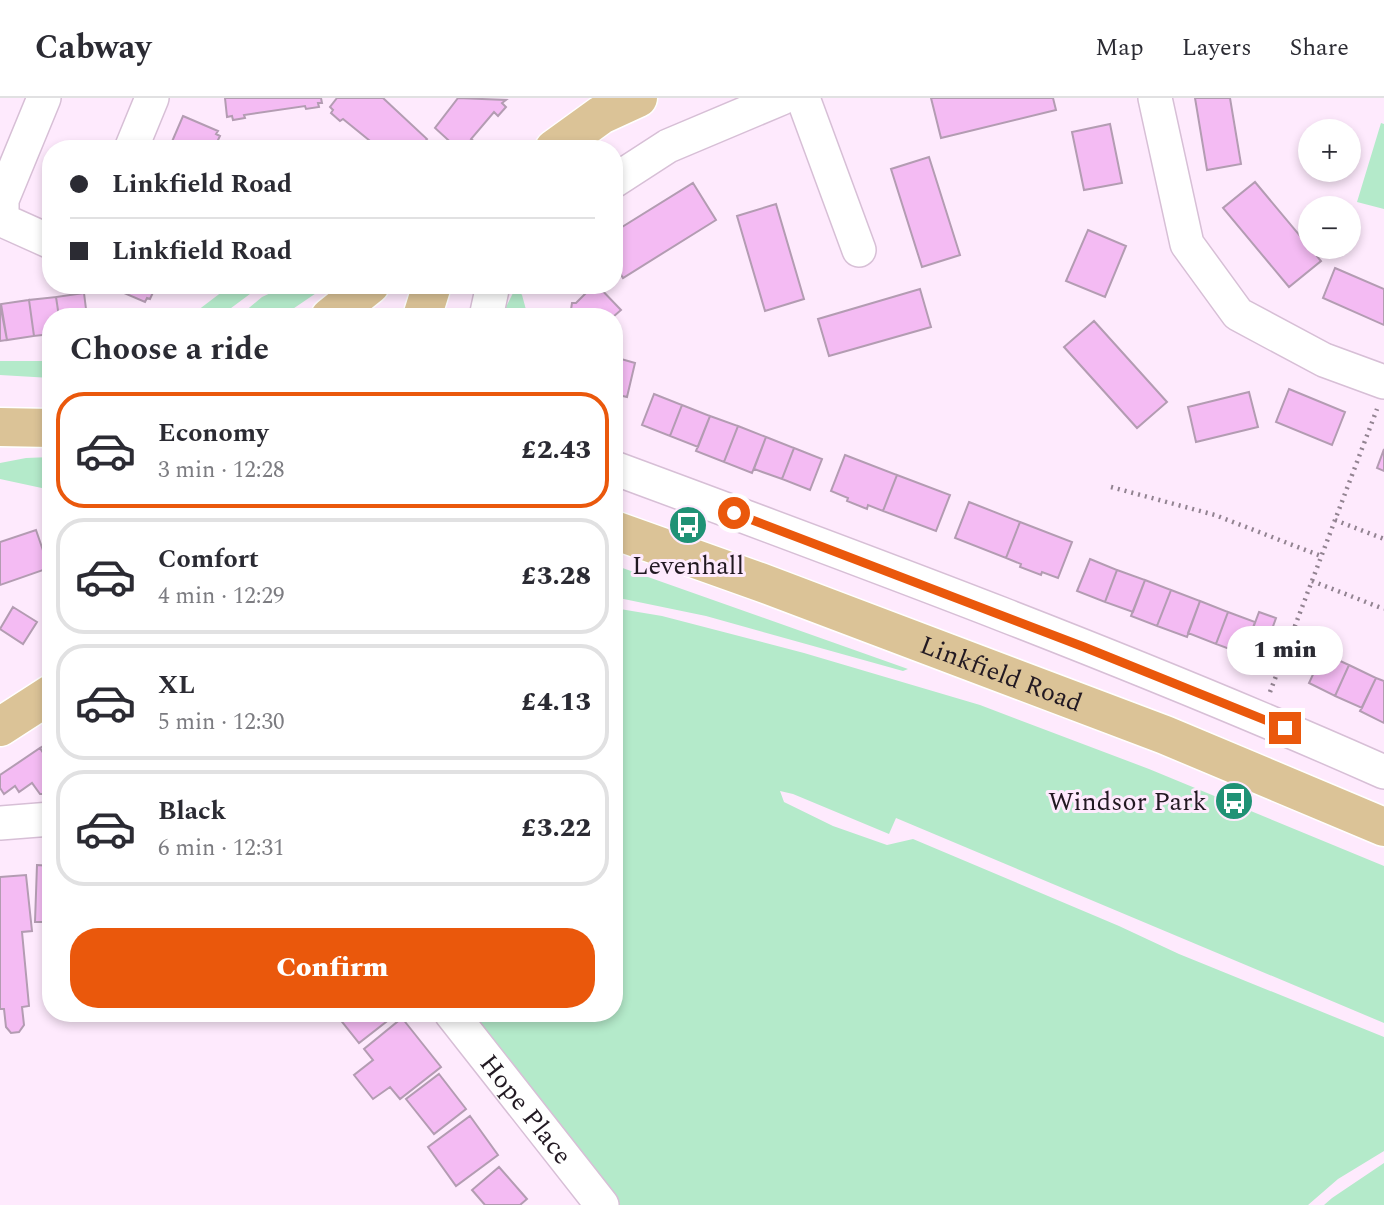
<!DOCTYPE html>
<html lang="en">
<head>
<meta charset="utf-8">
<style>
  :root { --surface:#fff; --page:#f2f2f3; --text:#2b2b33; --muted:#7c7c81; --line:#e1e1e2; --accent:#ea580c }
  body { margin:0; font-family:Spectral,serif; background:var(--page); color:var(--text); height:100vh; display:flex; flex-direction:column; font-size:26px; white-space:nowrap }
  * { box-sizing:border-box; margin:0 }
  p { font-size:23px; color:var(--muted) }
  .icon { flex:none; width:38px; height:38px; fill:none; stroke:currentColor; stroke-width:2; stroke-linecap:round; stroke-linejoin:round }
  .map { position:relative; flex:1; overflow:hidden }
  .side { position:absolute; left:42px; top:210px; width:581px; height:714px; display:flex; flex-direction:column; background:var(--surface); border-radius:28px; box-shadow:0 4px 10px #0003 }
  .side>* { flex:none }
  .banner { position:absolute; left:42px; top:42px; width:581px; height:154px; border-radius:28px; box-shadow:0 4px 10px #0003; display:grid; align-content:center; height:154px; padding:0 28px; background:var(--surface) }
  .tools { position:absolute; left:1298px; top:21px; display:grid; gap:14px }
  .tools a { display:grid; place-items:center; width:63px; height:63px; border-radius:50%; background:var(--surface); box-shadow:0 4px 10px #0003; font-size:35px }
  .end { position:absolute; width:32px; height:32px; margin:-16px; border:9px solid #ea580c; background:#fff; box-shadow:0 0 0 4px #fff }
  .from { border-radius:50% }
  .bubble { position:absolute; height:49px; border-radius:24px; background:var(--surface); box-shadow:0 4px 10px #0003; font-size:23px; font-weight:800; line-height:49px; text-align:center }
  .banner b { display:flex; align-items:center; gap:24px; height:66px; font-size:26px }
  .banner b+b { border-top:2px solid var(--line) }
  .banner i { width:18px; height:18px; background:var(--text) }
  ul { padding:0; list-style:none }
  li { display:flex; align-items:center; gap:21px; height:116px; margin:0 14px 10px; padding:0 14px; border:4px solid var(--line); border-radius:28px }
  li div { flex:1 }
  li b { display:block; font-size:26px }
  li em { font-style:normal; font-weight:800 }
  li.current { border-color:var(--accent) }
  li>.icon { width:63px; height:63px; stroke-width:1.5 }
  h2 { padding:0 28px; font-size:32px; line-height:84px }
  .cta { display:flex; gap:14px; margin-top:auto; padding:14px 28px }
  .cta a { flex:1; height:80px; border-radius:28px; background:var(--accent); color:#fff; font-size:28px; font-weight:800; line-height:80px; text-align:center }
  header { display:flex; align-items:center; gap:42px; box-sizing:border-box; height:98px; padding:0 35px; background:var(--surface); border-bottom:2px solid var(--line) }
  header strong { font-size:33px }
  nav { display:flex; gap:38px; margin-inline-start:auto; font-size:24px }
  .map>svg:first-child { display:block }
  .green { fill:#b4eaca }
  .building { fill:#f4bbf3; stroke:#b39cb2; stroke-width:2 }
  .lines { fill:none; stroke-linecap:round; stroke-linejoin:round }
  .minor-casing { stroke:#d7bfd6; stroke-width:36 }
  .major-casing { stroke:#fff; stroke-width:41 }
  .path { stroke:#928391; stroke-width:4.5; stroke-dasharray:2 5; stroke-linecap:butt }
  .minor { stroke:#fff; stroke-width:33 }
  .major { stroke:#dbc397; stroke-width:38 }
  .route { stroke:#ea580c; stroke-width:9 }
  .labels { text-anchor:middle; stroke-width:6; stroke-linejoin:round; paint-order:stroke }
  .poi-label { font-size:26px; fill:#221922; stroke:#feeafd }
  .street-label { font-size:26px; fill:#221922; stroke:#feeafd }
</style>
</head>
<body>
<header>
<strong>Cabway</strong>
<nav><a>Map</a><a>Layers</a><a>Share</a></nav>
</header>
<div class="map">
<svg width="1384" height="1107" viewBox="0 0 1384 1107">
  <rect width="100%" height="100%" fill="#feeafd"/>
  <path class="green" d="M1381,25L1384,26V111L1357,104Z
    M231,187H262L219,219H189Z
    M288,187H328L281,219H238L262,199Z
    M516,189L522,197L528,219H505L506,209Z
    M0,263H51V280L0,277Z
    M51,359V392L0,381V365L26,360Z
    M614,467L908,571L903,573L706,518L614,499Z
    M614,510L662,518L804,555L980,607L1149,671L1384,768V925L896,720L889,736L793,696L780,693L784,704L833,728L887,747L913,741L1119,828L1179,856L1384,939V1053L1338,1081L1308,1107H618L471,915H614Z
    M1384,1065V1107H1324L1332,1100Z"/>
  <path class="building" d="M225,0H321L322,5H318L319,9L306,11L305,8L244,17L245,20L233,22L232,18L227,19Z
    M337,0H383L427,41L419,51H380L343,21L340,23L331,15L333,12L330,9Z
    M458,0L506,2L502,5L506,9L498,18L494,14L471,41L476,45L471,51H458L435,30Z
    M931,0H1053L1056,12L941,40Z
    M1195,0H1230L1241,66L1207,72Z
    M183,18L218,33L216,36L220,38L214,50L165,51L168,45L171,46Z
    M1110,26L1122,85L1084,92L1072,34Z
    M929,59L960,157L922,169L891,71Z
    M1255,84L1321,163L1289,189L1223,110Z
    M693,85L716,122L623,180L614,165V134Z
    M776,106L804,201L765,213L737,118Z
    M1088,132L1126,148L1105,199L1066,183Z
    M1335,170L1384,191V227L1323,200Z
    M111,187H152L155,190L150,201L147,200L145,204L110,189Z
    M594,187H597L621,212L613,219L570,218L572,205H576Z
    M920,191L931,229L829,258L818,221Z
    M84,195L87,219H59L56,199Z
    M56,199L59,219H51V236L34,238L29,202Z
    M29,202L34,238L7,242L1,206Z
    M0,206L7,242L0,243Z
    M1094,223L1167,304L1137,330L1064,249Z
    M616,241L621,261L635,265L627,299L614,296Z
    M1289,291L1345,314L1332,347L1276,324Z
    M1249,294L1258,329L1196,344L1188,309Z
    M654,296L682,307L670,338L642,327Z
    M682,307L710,318L698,349L670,338Z
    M710,318L738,328L724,364L696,353Z
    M738,328L766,339L752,375L724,364Z
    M766,339L794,350L782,381L754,371Z
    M794,350L822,361L810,392L782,381Z
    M1384,351V373L1377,370Z
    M845,357L897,377L883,413L868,407L867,411L847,403L848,400L831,393Z
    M897,377L950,397L936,433L883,413Z
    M969,404L1020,424L1006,460L955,440Z
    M1020,424L1072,444L1058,480L1042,474L1041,477L1020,469L1021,466L1006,460Z
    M36,432L49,470L0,487V444Z
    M1090,461L1117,472L1105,504L1077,493Z
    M1117,472L1145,482L1133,514L1105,504Z
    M51,475V494H50L44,477Z
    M1145,482L1171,492L1157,528L1131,518Z
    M1171,492L1200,503L1187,539L1157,528Z
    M1200,503L1228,514L1216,546L1188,535Z
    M13,509L37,524L23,546L0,531Z
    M1228,514L1255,524L1243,556L1216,546Z
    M1259,514L1276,520L1259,567L1242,560Z
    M1323,555L1349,567L1335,598L1309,585Z
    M1349,567L1376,580L1362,610L1335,598Z
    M1376,580L1384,583V625L1360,613Z
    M51,643V667L40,650Z
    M40,650L51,667V696H40L32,685L19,694L15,688L4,696L0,690V677Z
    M37,767L51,768V824H35Z
    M26,777L32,833L22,834L29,908L22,909L24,927L19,934L11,935L6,929L4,911H0V779Z
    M335,915H393L395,917L359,945Z
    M402,920L441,969L400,1001L390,989L373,1001L354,977L373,962L364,951Z
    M439,976L466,1011L434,1036L406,1001Z
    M470,1018L498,1057L456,1088L428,1049Z
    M499,1069L527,1101L520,1107H485L472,1092Z"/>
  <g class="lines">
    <defs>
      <g id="minor">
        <path d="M44,0L2,102V122L51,144"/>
        <path d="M803,0L859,152"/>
        <path d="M1155,0L1187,146L1238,216L1324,262L1384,284"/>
        <path d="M131,51L152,0"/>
        <path d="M614,83L668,48L782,0"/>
        <path d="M486,219L493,187"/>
        <path d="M614,370C873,466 1132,562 1384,674"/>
        <path d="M0,725L51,721"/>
        <path id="s1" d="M451,915L602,1107"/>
      </g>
      <g id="major">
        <path d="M554,51L601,17L638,0"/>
        <path d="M330,219L370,187"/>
        <path d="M422,219L432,187"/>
        <path d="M0,329L51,330"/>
        <path id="s2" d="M614,432L760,484L1165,637L1384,729"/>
        <path d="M0,629L51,596"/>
      </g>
    </defs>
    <use href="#minor" class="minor-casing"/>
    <use href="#major" class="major-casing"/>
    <path class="path" d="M1111,389L1215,417L1321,458
      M1335,422L1384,441
      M1312,483L1384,511
      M1270,594L1377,311"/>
    <use href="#minor" class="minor"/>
    <use href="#major" class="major"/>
  </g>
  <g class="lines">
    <path class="route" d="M734,415L1084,549L1285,630"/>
  </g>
  <defs>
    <symbol id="bus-disc" viewBox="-11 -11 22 22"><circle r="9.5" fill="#1f9275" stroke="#feeafd"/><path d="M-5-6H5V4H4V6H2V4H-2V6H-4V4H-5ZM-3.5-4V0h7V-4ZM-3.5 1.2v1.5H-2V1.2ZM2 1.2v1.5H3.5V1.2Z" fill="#fff"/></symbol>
  </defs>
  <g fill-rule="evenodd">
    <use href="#bus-disc" x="666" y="405" width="44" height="44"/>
    <use href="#bus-disc" x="1212" y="681" width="44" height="44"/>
  </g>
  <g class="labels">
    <g class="poi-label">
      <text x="688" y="476">Levenhall</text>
      <text x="1207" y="712" text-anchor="end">Windsor Park</text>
    </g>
    <g class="street-label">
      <text dy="9" stroke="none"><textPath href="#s2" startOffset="413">Linkfield Road</textPath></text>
      <text dy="9" stroke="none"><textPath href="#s1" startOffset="122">Hope Place</textPath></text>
    </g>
  </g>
</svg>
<div class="tools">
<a>+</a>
<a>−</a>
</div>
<i class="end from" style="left:734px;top:415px"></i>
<i class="end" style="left:1285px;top:630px"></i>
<div class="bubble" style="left:1227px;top:528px;width:116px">1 min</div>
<div class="banner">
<b><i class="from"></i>Linkfield Road</b>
<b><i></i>Linkfield Road</b>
</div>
<section class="side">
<h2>Choose a ride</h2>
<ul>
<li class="current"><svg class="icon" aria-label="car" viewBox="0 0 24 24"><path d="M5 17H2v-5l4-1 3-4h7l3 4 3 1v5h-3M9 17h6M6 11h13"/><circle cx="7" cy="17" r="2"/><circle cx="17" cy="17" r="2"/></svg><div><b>Economy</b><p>3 min · 12:28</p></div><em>£2.43</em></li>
<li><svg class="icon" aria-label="car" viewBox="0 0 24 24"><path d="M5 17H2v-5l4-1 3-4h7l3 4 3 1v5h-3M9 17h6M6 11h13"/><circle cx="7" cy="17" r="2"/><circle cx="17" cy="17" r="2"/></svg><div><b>Comfort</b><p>4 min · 12:29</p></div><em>£3.28</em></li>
<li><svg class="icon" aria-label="car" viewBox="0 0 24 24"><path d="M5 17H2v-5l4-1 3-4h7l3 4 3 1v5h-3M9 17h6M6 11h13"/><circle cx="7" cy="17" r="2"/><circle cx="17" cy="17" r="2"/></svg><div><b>XL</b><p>5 min · 12:30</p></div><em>£4.13</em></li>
<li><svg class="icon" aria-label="car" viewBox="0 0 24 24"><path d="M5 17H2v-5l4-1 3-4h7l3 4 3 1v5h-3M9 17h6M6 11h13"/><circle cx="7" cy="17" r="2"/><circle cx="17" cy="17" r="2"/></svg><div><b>Black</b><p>6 min · 12:31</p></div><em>£3.22</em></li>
</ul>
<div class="cta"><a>Confirm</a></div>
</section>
</div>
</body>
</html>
